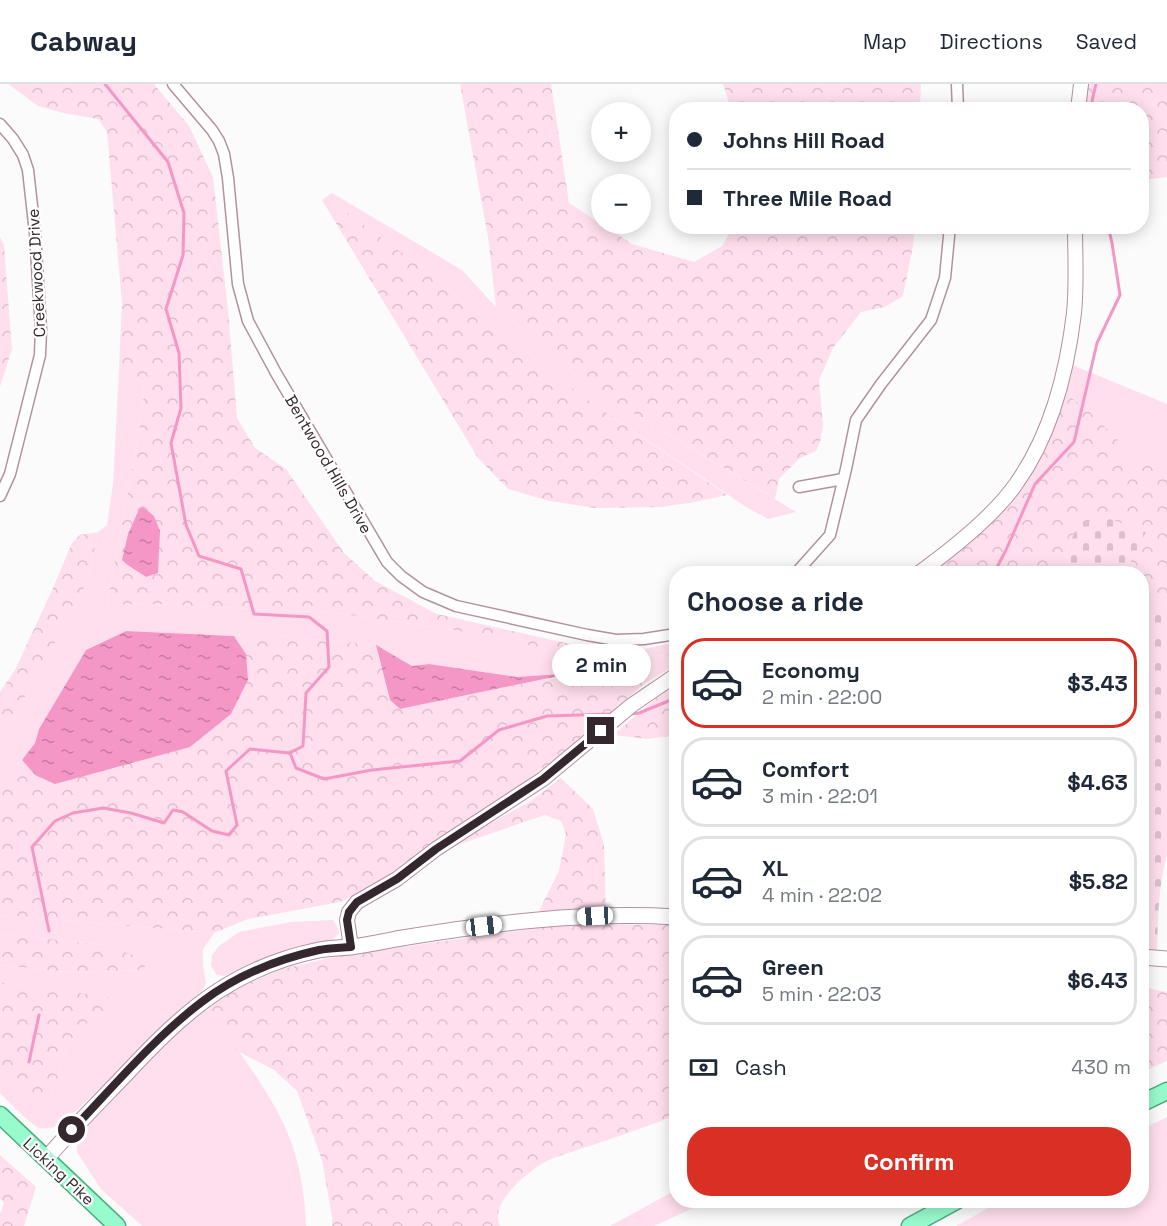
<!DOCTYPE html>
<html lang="en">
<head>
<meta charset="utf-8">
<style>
  :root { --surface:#fff; --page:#f6f6f7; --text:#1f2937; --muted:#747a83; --line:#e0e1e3; --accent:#d93025 }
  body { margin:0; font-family:"Space Grotesk",sans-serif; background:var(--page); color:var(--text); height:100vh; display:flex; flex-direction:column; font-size:22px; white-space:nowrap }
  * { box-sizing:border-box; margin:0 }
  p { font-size:20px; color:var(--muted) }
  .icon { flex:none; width:33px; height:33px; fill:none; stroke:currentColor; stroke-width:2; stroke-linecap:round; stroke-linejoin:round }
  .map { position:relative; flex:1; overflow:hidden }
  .sheet { position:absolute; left:669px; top:482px; width:480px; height:642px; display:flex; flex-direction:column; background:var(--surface); border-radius:24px; box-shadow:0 3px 15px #0003 }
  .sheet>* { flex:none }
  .hud { position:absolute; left:669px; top:18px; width:480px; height:132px; border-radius:24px; box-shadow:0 3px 15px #0003; display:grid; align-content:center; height:132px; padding:0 18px; background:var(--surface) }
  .fabs { position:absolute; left:591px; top:18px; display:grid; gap:12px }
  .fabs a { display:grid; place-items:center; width:60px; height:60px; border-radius:50%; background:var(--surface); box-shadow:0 3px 15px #0003; font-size:30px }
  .end { position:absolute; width:27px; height:27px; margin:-14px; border:8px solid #34282e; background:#fff; box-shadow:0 0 0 3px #fff }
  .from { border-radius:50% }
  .bubble { position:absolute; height:42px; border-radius:21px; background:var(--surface); box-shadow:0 3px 15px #0003; font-size:20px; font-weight:800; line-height:42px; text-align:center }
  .car { position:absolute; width:18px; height:36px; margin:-18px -9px; border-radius:8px; box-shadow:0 0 4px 2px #0007; background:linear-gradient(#fff 24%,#345 0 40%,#fff 0 76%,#345 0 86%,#fff 0) }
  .hud b { display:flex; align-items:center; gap:21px; height:57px; font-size:22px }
  .hud b+b { border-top:2px solid var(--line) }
  .hud i { width:15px; height:15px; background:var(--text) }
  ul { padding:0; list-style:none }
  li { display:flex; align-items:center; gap:18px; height:90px; margin:0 12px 9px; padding:0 6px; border:3px solid var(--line); border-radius:24px }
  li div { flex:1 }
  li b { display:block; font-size:22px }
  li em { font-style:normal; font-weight:800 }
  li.on { border-color:var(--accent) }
  li>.icon { width:54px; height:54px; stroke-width:1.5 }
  h2 { padding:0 18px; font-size:27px; line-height:72px }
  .pay { display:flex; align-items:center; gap:15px; height:66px; padding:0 18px; font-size:22px }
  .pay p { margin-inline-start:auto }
  .action { display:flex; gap:12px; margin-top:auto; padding:12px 18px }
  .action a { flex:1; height:69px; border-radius:24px; background:var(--accent); color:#fff; font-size:24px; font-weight:800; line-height:69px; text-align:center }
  header { display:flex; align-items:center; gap:36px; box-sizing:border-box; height:84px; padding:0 30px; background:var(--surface); border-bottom:2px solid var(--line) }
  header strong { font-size:28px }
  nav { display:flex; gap:33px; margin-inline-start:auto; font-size:21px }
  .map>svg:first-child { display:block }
  .green { fill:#ffdfed }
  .forest { fill:url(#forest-crowns); fill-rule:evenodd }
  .cemetery { fill:url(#cemetery-stones) }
  .water { fill:url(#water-ripples) }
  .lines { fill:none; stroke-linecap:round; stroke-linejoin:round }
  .stream { stroke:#f597c6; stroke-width:3 }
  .minor-casing { stroke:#b292a0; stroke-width:13 }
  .tertiary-casing { stroke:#b292a0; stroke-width:16 }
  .secondary-casing { stroke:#b292a0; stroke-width:17 }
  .primary-casing { stroke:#49af7f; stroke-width:19 }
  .minor { stroke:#fff; stroke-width:10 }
  .tertiary { stroke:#fff; stroke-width:14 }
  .secondary { stroke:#fff; stroke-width:15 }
  .primary { stroke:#98fbcd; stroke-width:16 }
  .route { stroke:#34282e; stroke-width:8 }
  .labels { text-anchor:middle; stroke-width:4.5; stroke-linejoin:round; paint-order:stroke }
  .street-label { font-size:16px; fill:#34282e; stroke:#fff }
</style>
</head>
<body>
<header>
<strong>Cabway</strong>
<nav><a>Map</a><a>Directions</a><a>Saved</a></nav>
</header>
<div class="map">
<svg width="1167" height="1142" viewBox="0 0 1167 1142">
  <defs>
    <pattern id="forest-crowns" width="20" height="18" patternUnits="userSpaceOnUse" patternTransform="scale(1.5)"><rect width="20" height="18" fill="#ffdfed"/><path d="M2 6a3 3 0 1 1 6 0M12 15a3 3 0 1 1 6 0" fill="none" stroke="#dbbfcc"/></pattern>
    <pattern id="cemetery-stones" width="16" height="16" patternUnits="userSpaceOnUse" patternTransform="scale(1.5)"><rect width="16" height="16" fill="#ffdfed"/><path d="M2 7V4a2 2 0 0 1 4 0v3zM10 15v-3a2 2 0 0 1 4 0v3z" fill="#dbbfcc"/></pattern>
    <pattern id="water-ripples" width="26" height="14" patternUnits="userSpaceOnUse" patternTransform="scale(1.5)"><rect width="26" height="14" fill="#f597c6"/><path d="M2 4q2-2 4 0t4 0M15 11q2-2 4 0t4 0" fill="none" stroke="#c77ba1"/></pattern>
  </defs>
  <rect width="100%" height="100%" fill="#fbfbfb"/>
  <path class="green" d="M332,109L462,186L496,223L587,301L796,428L768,435L746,423L585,314L488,238L433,192L326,113Z
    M1070,280L1167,320V376L1162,374L1134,386L1117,372L1119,357L1091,329L1064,308Z
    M119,285L142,298L144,310L140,342L107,521L152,520L336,529L454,546L602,574L676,571V581L645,599L603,591L573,589L517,593L429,580L412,582L376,561L280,552H234L126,547L86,566L39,645L35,659L22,676L0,696V658L16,630L43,577L72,533L90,488L98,448L107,441L113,400Z
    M0,831L214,849L203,865V881L206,899L200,911L63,1039C57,1042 48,1046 40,1044C32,1042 8,1017 0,1009V987L38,1018L49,1014L58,995L67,962L89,937L128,916L0,898V881L75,889L142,886L105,861L0,850Z
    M333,836L337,842L339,849L332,856L270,873L224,892L217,891L211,882L212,871L219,862L239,848L291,838Z
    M206,923C237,965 274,1011 292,1060C301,1086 305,1115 306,1142H142L101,1105L77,1068V1058L82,1046L172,952Z
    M1167,1033V1142H956L1003,1116H1142V1045Z
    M676,1106V1116H711L654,1142H610Z"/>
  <path class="forest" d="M8,0H154L189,42L213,93L228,226L237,334L255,364L286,385L344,469L375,497L437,530L597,566H641L676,558V571L602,574L586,573L454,546L336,529L152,520L107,521L140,342L144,310L142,298L119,285L122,219L107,48L98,35L63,29L38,22ZM143,423L157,476L158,488L146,493L138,487L129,483L128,450L139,425Z
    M460,0H551L569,119L632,160L694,178L722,162L733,143H914L913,162L903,212L885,223L861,228L833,264L819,296L823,342L820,358L816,367L800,374L779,395L775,415L587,301L496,223L488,153Z
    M723,0H921L920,25H731Z
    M1087,0H1167V93L1142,96V26H1083Z
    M326,113L433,192L488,238L585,314L727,411L695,418L661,423L595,424L549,417L508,405L478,374L322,116Z
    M0,153L4,161L12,265L0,303Z
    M1064,308L1091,329L1119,357L1117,372L1134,386L1162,374L1167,376V520L1142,509V489H1125L1145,448L1079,438L1057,489H929L959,468L983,447L1004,424Z
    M98,448L90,488L72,533L43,577L16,630L0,658V608L15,586L53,504L72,459L80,451Z
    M234,552H280L376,561L390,616L400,625L573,589L603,591L645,599L566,667L499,716L413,776L370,803L340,818L248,835L214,849L0,831V696L22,676L35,691L246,570Z
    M676,600V651L648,655L613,651L654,616Z
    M561,694L593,725L604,761L606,826L539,827L559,787L566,750L561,737L545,731L454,762H449L531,717Z
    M567,840L676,841V1031C649,1042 621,1051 593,1061C578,1066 563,1070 549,1076C530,1085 488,1119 500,1142H332V1133L322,1076L297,1007L274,986L239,968L206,923L237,904L282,885L334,873L401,863Z
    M0,850L105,861L150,877L142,886L75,889L0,881Z
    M0,898L129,916L89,937L67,962L58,995L49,1014L38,1018L0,987Z
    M1142,903L1167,908V977L1142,988Z
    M0,1071L36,1103L24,1142H0V1130L4,1119L0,1115Z"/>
  <path class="cemetery" d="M1110,435L1146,448L1125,489H1057L1079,438Z
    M1142,509L1167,520V771C1158,803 1158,836 1157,868L1142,867Z"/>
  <path class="water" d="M143,423L154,432L160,447L158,489L146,493C138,487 130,484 122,476L128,450L139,425Z
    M126,547L234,552L246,570L248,596L231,630L190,663L55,700L35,691L22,676L35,659L39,645L86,566Z
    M376,561L412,582L429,580L517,593L573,589L400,625L390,616Z"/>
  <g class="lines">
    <path class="stream" d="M105,0L168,78L184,129L183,171L166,225L179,269L181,324L171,359L186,441L199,472L241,485L254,530L309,533L327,547L329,583L306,609L303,662L290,669
      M1092,26V17L1096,0
      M994,489L1006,466L1035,400L1074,358L1097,259L1120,211L1112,159L1108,142
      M630,630L639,629L676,614
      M49,847L32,763L55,737L73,729L103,724L131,729L164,739L173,726L183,728L212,747L229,751L237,741L226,687L250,665L290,669L296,684L324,695L372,686L460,677L499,646L547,632L612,630
      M29,978L39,931"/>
    <defs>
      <path id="minor" d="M173,0L212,46L219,57L224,70L228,94L238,200L248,237L276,289L387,478L401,492L423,508L456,522L587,551L616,556L644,555L676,550
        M957,0L958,26
        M0,40L13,55L23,71L28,86L35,149L41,246L40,271L10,390L0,412
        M799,403L843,395
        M796,489L830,451L846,385L856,336L881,300L931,236L945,194L950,142"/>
      <path id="tertiary" d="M1078,26L1081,0
        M919,489C952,465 993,433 1016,400C1051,351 1067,288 1074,229C1077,200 1075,171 1075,142
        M351,863L347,836L349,828L357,818L397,795L436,765L543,695L632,621L676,591"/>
      <path id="secondary" d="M1142,873L1167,875
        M46,1075C71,1046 98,1019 124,992C153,961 183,930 218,907C249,887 284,873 319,866C330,864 340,864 351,863C366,861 381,858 396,855C488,840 583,827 676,833"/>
      <path id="primary" d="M1142,1019L1167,1007
        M0,1031L117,1142
        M910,1142L958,1116"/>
    </defs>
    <use href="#minor" class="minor-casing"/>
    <use href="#tertiary" class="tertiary-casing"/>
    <use href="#secondary" class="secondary-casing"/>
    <use href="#primary" class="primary-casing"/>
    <use href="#minor" class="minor"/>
    <use href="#tertiary" class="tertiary"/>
    <use href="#secondary" class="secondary"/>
    <use href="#primary" class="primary"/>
  </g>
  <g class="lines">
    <path class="route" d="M72,1046C113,1003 155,953 203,917C236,892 278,875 319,866C329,864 340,864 351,863L347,836L349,828L357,818L397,795L436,765L543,695L601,647"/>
  </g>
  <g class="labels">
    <g class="street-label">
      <text transform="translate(36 189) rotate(-93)" y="6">Creekwood Drive</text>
      <text transform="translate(329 380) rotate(60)" y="6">Bentwood Hills Drive</text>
      <text transform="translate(59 1087) rotate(43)" y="6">Licking Pike</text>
    </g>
  </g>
</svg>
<div class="fabs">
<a>+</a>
<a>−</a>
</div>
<i class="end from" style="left:72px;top:1046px"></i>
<i class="end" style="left:601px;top:647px"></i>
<div class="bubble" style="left:552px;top:560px;width:99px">2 min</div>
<i class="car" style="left:595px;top:832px;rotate:267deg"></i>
<i class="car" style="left:484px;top:842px;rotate:83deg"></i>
<div class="hud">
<b><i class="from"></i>Johns Hill Road</b>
<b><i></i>Three Mile Road</b>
</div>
<section class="sheet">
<h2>Choose a ride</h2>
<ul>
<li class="on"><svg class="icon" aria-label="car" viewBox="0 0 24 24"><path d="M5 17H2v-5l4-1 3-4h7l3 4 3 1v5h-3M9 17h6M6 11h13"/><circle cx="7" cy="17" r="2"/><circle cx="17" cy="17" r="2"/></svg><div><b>Economy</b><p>2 min · 22:00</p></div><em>$3.43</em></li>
<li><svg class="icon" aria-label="car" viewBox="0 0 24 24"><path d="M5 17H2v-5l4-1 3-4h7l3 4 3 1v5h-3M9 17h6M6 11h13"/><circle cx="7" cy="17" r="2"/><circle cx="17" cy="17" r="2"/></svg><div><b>Comfort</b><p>3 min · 22:01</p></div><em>$4.63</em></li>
<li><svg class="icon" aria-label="car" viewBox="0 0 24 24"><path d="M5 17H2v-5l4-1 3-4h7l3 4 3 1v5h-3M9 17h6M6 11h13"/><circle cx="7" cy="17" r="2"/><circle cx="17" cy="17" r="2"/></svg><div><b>XL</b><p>4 min · 22:02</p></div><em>$5.82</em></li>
<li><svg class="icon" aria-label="car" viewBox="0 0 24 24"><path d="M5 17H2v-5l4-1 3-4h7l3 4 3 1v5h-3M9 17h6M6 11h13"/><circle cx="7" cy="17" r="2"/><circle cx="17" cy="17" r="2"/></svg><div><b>Green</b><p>5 min · 22:03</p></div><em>$6.43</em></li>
</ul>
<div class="pay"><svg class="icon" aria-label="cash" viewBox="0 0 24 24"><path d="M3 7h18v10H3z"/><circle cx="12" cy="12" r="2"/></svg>Cash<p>430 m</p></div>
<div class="action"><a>Confirm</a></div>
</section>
</div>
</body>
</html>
